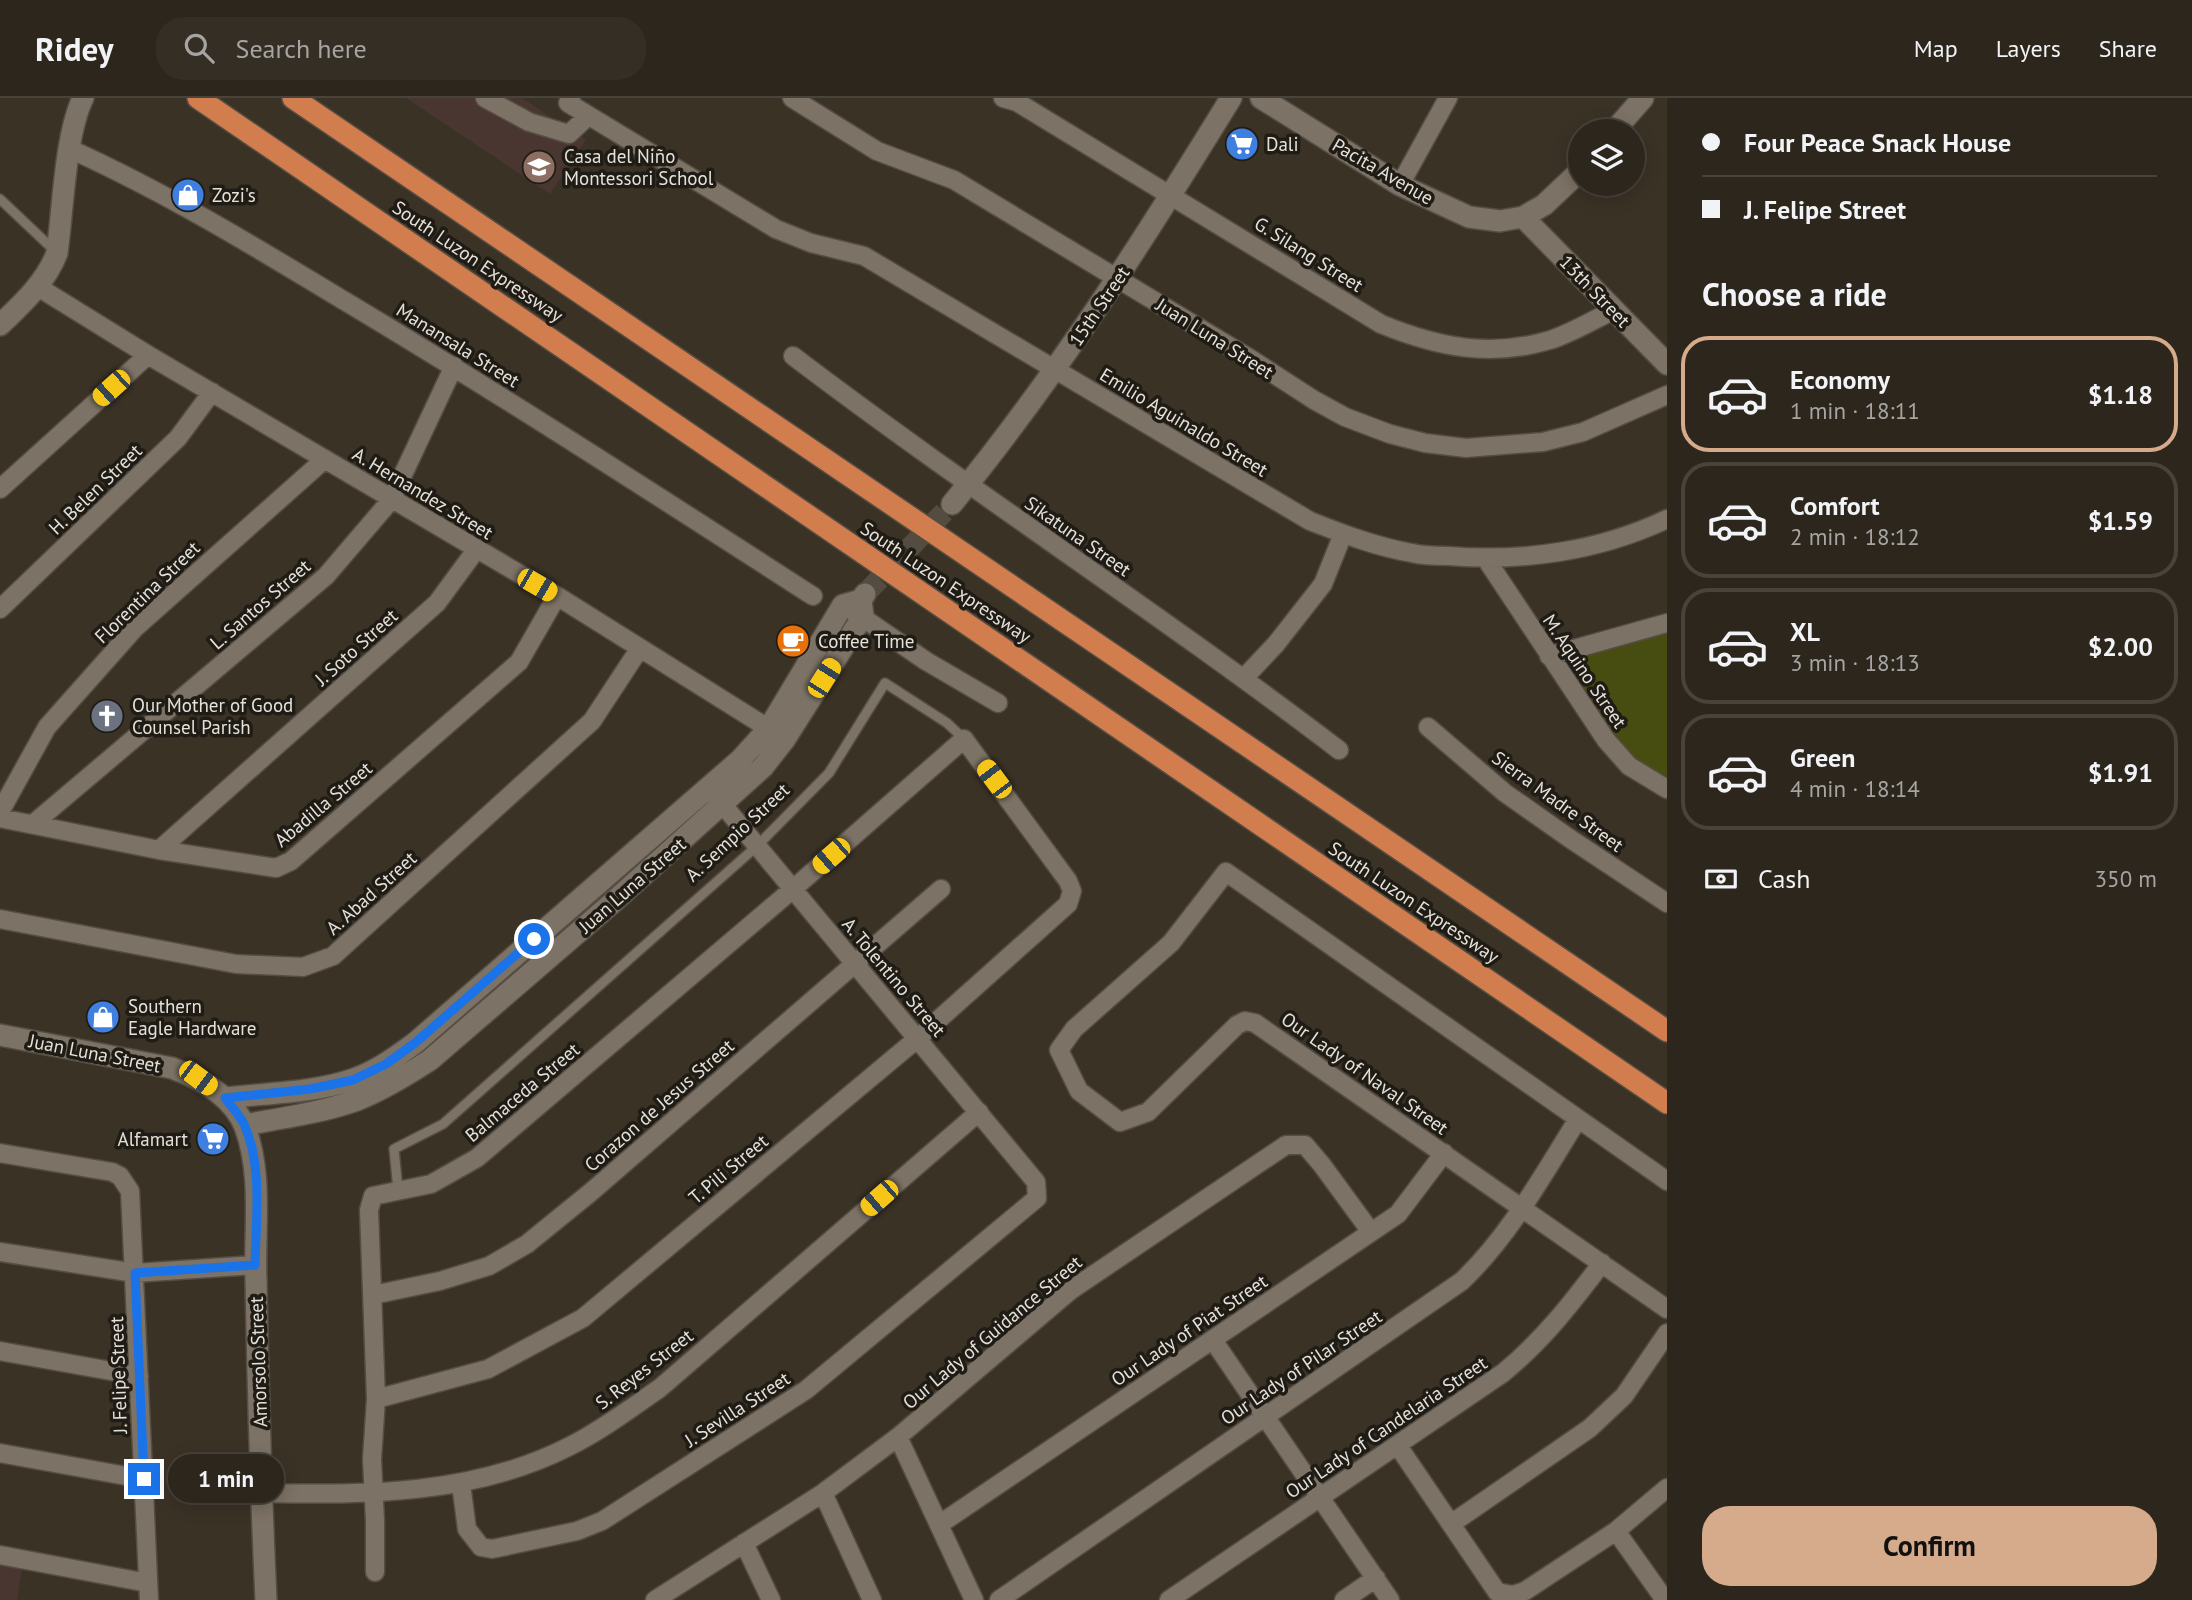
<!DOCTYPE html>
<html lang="en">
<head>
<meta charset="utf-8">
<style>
  :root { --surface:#2c261c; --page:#342e25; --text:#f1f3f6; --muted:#a6a5a3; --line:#48433b; --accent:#d6ab8b }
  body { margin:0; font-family:"PT Sans",sans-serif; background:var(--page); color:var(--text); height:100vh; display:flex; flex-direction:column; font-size:26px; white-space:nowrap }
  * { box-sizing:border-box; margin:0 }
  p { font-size:23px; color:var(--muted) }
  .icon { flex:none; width:38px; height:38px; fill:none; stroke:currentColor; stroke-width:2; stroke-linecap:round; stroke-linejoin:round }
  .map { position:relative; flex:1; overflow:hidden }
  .sheet { display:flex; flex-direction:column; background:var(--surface); width:525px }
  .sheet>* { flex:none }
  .top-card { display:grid; align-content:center; height:154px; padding:0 35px; background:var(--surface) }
  .buttons { position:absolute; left:1568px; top:21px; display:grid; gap:14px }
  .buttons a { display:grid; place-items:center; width:77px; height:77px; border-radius:50%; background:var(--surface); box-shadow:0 4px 18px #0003,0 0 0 2px var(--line); font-size:35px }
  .end { position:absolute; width:32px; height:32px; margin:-16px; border:9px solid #1a73e8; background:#fff; box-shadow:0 0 0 4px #fff }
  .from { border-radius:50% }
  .bubble { position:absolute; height:49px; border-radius:24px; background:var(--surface); box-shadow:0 4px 18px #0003,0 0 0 2px var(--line); font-size:23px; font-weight:800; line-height:49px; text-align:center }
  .car { position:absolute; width:21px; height:42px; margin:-21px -10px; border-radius:9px; box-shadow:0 0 5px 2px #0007; background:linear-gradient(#f5c518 24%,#345 0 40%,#f5c518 0 76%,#345 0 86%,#f5c518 0) }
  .top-card b { display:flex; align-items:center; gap:24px; height:66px; font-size:26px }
  .top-card b+b { border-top:2px solid var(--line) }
  .top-card i { width:18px; height:18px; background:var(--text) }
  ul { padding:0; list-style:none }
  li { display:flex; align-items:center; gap:21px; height:116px; margin:0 14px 10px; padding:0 21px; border:4px solid var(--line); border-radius:28px }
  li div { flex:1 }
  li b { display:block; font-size:26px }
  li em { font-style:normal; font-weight:800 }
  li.active { border-color:var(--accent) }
  li>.icon { width:63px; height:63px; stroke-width:1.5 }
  h2 { padding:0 35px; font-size:32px; line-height:84px }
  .pay { display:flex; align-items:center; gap:18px; height:77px; padding:0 35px; font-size:26px }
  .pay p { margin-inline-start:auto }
  .button { display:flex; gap:14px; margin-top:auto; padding:14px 35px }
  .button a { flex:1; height:80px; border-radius:28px; background:var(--accent); color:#111; font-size:28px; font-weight:800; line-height:80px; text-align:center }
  header { display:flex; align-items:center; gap:42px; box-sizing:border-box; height:98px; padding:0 35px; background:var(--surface); border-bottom:2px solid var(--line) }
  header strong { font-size:33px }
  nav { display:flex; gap:38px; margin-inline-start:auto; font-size:24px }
  .search { width:490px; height:63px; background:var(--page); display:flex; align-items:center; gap:18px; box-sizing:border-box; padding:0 24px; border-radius:28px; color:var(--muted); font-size:26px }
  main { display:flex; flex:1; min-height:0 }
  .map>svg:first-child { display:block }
  .education { fill:#4a3630 }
  .green { fill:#474d11 }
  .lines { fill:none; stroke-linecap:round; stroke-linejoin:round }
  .secondary-tunnel { stroke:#544c41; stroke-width:21; stroke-dasharray:21 10; stroke-linecap:butt }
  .lane-casing { stroke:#554d43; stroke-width:12 }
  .street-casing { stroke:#554d43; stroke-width:21 }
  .secondary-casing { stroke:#554d43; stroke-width:24 }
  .highway-casing { stroke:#554d43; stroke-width:24 }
  .lane { stroke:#7c7265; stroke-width:9 }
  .street { stroke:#7c7265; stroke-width:18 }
  .secondary { stroke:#7c7265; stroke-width:21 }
  .highway { stroke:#d27d4d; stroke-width:21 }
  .route { stroke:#1a73e8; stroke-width:9 }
  .labels { text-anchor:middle; stroke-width:7; stroke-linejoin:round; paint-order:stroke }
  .poi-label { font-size:19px; fill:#e5e0d8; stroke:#1f1b15; text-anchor:start }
  .street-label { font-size:19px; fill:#e5e0d8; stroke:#1f1b15 }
</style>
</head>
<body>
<header>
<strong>Ridey</strong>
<div class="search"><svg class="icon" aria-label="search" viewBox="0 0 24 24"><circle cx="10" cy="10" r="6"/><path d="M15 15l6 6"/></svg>Search here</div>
<nav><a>Map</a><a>Layers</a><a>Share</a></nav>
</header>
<main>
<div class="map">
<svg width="1667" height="1502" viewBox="0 0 1667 1502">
  <rect width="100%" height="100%" fill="#3b3226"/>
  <path class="education" d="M406,0H522L586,42L550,96Z
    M0,1467L22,1471L17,1502H0Z"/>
  <path class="green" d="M1667,531V689L1631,667L1559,559Z"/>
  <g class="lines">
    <path class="secondary-tunnel" d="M865,496L952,406"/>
    <defs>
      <path id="lane" d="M0,101L56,154
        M398,1092L394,1051L443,1026L757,748L829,675L885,585L947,625L964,641"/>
      <path id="street" d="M485,0L529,24L569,36L588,18
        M571,0L568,5L776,131L811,145L864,158L1310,423C1343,436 1377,449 1412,455C1424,458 1437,458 1449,458C1523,464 1600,453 1667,421
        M792,0L877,53L954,82L1254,263L1314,302L1345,319L1390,336L1425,345L1466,350L1543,344L1583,334L1667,297
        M1003,0L1017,4L1381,226C1437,249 1490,260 1550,242C1572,235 1593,222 1614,212
        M70,51C167,95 257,150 348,205C505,299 659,399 813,498
        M1400,87L1448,0
        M38,189L148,257L557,498L779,637
        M793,258C972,394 1161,516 1339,652
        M0,391L148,257
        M1486,461L1606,642L1629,668L1667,691
        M0,511L178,340L212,294
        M853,513L926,563L998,605
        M1549,558L1667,525
        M1244,580L1276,546L1323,486L1343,436
        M1428,629L1505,695L1569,740L1667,805
        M0,714L47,629L135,530L325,361
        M0,720L159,752L276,770L291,763L519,564L557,498
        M33,726L326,478L391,402L454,268
        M159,752L437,505L476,452
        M0,821L236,866L303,869L333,858L592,623L640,550
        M0,1055L112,1074L120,1078L130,1093L149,1502
        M1667,1083L1226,774L1171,845L1074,931L1059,952L1079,993L1120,1024L1148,1014L1237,927L1245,923L1255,925L1667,1211
        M0,1154L135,1175L255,1167
        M373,1197L440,1183L489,1168L527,1146L591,1094L941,791
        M1213,1242L1390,1502
        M0,1253L139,1278
        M898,1339L974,1502
        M1398,1348L1497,1494L1513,1497L1525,1493L1616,1433L1667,1390
        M0,1355L143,1381
        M461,1386L467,1431L481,1449L492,1451L577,1433L602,1423L806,1292L1037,1100L1036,1084L714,696
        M261,1395C366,1397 475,1397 570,1348C602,1332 631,1310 660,1290L979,1014
        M823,1395L872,1502
        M940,1426L1398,1116L1444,1055
        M1451,1426L1590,1330L1624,1298L1667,1235
        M1616,1433L1665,1502
        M744,1445L771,1502
        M0,1457L148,1485
        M375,1474V1423L372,1361L376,1301L369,1112L373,1098L431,1086L477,1060L793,791L964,641L1068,783L1072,793L1068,806L918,940L583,1220L488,1271L376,1301
        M655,1502L823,1395L898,1339L1071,1192L1286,1047H1305L1322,1067L1371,1134
        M999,1502L1462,1183C1510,1137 1543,1077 1578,1021
        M1169,1502L1503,1275C1543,1242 1571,1206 1602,1165
        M1344,1502L1376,1480"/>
      <path id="secondary" d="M1261,0L1400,87L1469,119L1500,123L1523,119L1544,107L1580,73
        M1614,33L1643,0
        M1523,119L1667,266
        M0,227C22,206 46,184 57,155C63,112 65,37 83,0
        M952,406C1057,278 1145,140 1231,0
        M0,937L172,970C201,981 233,998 245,1029C263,1078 254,1131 256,1182C258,1289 261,1395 266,1502
        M225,1000C267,995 314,995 354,981C377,973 396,959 415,945L740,662L769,630L843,507L861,502L865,496
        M244,1027C282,1020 321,1015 357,1002C383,992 407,977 430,962L611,806L763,669L785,641L863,518L861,502"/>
      <path id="highway" d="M198,0L1667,1005
        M293,0L1667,933"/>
    </defs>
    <use href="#lane" class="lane-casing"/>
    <use href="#street" class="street-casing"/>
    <use href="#secondary" class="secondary-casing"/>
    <use href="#highway" class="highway-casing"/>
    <use href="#lane" class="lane"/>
    <use href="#street" class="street"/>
    <use href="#secondary" class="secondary"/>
    <use href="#highway" class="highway"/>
  </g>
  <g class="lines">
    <path class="route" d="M144,1381L135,1175L255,1167C256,1122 263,1068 244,1026C239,1016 231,1008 225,1000L310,991L353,982L386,966L415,945L534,841"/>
  </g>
  <defs>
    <symbol id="supermarket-disc" viewBox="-11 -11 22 22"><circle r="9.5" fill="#3f7fe0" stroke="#1f1b15"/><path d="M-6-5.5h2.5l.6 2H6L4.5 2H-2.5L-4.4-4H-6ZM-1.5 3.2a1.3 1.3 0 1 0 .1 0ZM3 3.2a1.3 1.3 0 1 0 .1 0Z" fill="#fff"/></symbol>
    <symbol id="school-disc" viewBox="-11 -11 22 22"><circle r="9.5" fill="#8d6e63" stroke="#1f1b15"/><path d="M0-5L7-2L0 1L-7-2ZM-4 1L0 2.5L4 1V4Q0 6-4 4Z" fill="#fff"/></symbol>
    <symbol id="shop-disc" viewBox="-11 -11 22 22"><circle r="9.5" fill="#3f7fe0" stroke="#1f1b15"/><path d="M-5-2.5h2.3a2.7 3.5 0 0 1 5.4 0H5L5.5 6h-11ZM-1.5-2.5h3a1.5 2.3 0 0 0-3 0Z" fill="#fff"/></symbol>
    <symbol id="cafe-disc" viewBox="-11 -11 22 22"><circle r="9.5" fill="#e8710a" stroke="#1f1b15"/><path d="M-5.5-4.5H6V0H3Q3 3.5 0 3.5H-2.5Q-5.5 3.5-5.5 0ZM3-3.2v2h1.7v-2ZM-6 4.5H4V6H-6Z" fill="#fff"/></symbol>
    <symbol id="church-disc" viewBox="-11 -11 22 22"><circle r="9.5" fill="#6b7280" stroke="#1f1b15"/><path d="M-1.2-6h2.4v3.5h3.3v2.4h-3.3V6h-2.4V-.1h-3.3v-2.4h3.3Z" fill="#fff"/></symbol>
  </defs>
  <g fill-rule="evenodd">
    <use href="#supermarket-disc" x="1223" y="27" width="38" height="38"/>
    <use href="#school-disc" x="520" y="50" width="38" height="38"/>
    <use href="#shop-disc" x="169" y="78" width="38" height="38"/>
    <use href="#cafe-disc" x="774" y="524" width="38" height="38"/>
    <use href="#church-disc" x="88" y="599" width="38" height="38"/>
    <use href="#shop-disc" x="84" y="900" width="38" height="38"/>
    <use href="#supermarket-disc" x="194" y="1022" width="38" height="38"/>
  </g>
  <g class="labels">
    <g class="poi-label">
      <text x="1266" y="53">Dali</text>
      <text x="564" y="65">Casa del Niño<tspan x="564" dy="22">Montessori School</tspan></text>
      <text x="212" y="104">Zozi's</text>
      <text x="818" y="550">Coffee Time</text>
      <text x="132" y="614">Our Mother of Good<tspan x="132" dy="22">Counsel Parish</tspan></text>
      <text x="128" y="915">Southern<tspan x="128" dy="22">Eagle Hardware</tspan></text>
      <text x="188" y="1048" text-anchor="end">Alfamart</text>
    </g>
    <g class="street-label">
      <text transform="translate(1383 73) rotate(30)" y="7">Pacita Avenue</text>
      <text transform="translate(1309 156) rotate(32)" y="7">G. Silang Street</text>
      <text transform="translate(478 163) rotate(34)" y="7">South Luzon Expressway</text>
      <text transform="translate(1595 193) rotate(46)" y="7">13th Street</text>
      <text transform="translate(1099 208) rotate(-56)" y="7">15th Street</text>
      <text transform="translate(1215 240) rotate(32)" y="7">Juan Luna Street</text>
      <text transform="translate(458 247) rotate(32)" y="7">Manansala Street</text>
      <text transform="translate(1184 324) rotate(31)" y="7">Emilio Aguinaldo Street</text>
      <text transform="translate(95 391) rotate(-44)" y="7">H. Belen Street</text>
      <text transform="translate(423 395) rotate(31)" y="7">A. Hernandez Street</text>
      <text transform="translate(1078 438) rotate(35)" y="7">Sikatuna Street</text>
      <text transform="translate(946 484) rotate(34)" y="7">South Luzon Expressway</text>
      <text transform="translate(147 494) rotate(-44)" y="7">Florentina Street</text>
      <text transform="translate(260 506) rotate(-41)" y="7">L. Santos Street</text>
      <text transform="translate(356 549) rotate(-42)" y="7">J. Soto Street</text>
      <text transform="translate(1585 573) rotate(56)" y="7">M. Aquino Street</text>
      <text transform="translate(1558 703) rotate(36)" y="7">Sierra Madre Street</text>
      <text transform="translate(323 706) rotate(-40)" y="7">Abadilla Street</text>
      <text transform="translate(737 734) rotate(-43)" y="7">A. Sempio Street</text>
      <text transform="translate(632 787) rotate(-41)" y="7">Juan Luna Street</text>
      <text transform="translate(371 795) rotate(-42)" y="7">A. Abad Street</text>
      <text transform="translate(1414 804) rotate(34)" y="7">South Luzon Expressway</text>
      <text transform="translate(894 879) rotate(50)" y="7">A. Tolentino Street</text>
      <text transform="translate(95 955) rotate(11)" y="7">Juan Luna Street</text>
      <text transform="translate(1365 975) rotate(35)" y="7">Our Lady of Naval Street</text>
      <text transform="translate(522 994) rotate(-40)" y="7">Balmaceda Street</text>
      <text transform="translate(659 1007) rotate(-41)" y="7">Corazon de Jesus Street</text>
      <text transform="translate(728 1071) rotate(-40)" y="7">T. Pili Street</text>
      <text transform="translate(1189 1232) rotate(-34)" y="7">Our Lady of Piat Street</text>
      <text transform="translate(992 1234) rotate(-40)" y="7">Our Lady of Guidance Street</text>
      <text transform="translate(258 1264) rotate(-92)" y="7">Amorsolo Street</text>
      <text transform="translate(1301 1269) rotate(-34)" y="7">Our Lady of Pilar Street</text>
      <text transform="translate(644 1271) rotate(-38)" y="7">S. Reyes Street</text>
      <text transform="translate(118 1277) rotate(-92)" y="7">J. Felipe Street</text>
      <text transform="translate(737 1311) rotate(-33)" y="7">J. Sevilla Street</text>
      <text transform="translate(1386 1329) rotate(-34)" y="7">Our Lady of Candelaria Street</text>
    </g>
  </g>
</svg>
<div class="buttons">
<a><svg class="icon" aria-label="layers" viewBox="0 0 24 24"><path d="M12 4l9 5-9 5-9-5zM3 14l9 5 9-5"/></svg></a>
</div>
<i class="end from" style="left:534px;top:841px"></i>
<i class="end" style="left:144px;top:1381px"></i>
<div class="bubble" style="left:168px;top:1356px;width:116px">1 min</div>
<i class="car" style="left:111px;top:290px;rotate:228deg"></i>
<i class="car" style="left:537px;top:487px;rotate:120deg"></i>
<i class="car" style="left:824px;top:580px;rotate:32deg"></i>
<i class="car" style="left:994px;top:681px;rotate:323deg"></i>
<i class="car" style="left:831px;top:758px;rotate:229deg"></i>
<i class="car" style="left:198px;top:980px;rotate:127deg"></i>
<i class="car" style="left:879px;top:1100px;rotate:229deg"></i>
</div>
<section class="sheet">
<div class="top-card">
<b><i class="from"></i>Four Peace Snack House</b>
<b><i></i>J. Felipe Street</b>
</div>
<h2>Choose a ride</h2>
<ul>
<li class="active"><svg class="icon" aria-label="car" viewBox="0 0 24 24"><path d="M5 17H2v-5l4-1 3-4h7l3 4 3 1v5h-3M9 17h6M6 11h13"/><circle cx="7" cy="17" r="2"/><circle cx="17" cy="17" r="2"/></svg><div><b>Economy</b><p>1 min · 18:11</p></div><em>$1.18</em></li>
<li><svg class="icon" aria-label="car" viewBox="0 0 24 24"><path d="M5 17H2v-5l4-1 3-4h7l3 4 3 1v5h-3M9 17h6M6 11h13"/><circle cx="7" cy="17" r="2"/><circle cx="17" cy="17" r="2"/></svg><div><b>Comfort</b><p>2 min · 18:12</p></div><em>$1.59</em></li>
<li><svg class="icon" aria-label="car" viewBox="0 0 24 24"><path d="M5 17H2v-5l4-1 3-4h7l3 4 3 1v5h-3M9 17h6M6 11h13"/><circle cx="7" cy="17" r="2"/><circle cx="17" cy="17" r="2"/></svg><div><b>XL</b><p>3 min · 18:13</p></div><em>$2.00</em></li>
<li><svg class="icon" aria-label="car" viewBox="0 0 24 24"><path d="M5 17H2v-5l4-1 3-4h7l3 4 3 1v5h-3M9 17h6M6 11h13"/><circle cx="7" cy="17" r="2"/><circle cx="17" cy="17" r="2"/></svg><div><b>Green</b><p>4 min · 18:14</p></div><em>$1.91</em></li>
</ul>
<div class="pay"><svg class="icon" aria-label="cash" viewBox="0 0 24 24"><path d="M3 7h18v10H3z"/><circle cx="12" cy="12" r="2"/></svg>Cash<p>350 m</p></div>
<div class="button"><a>Confirm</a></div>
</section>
</main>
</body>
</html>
